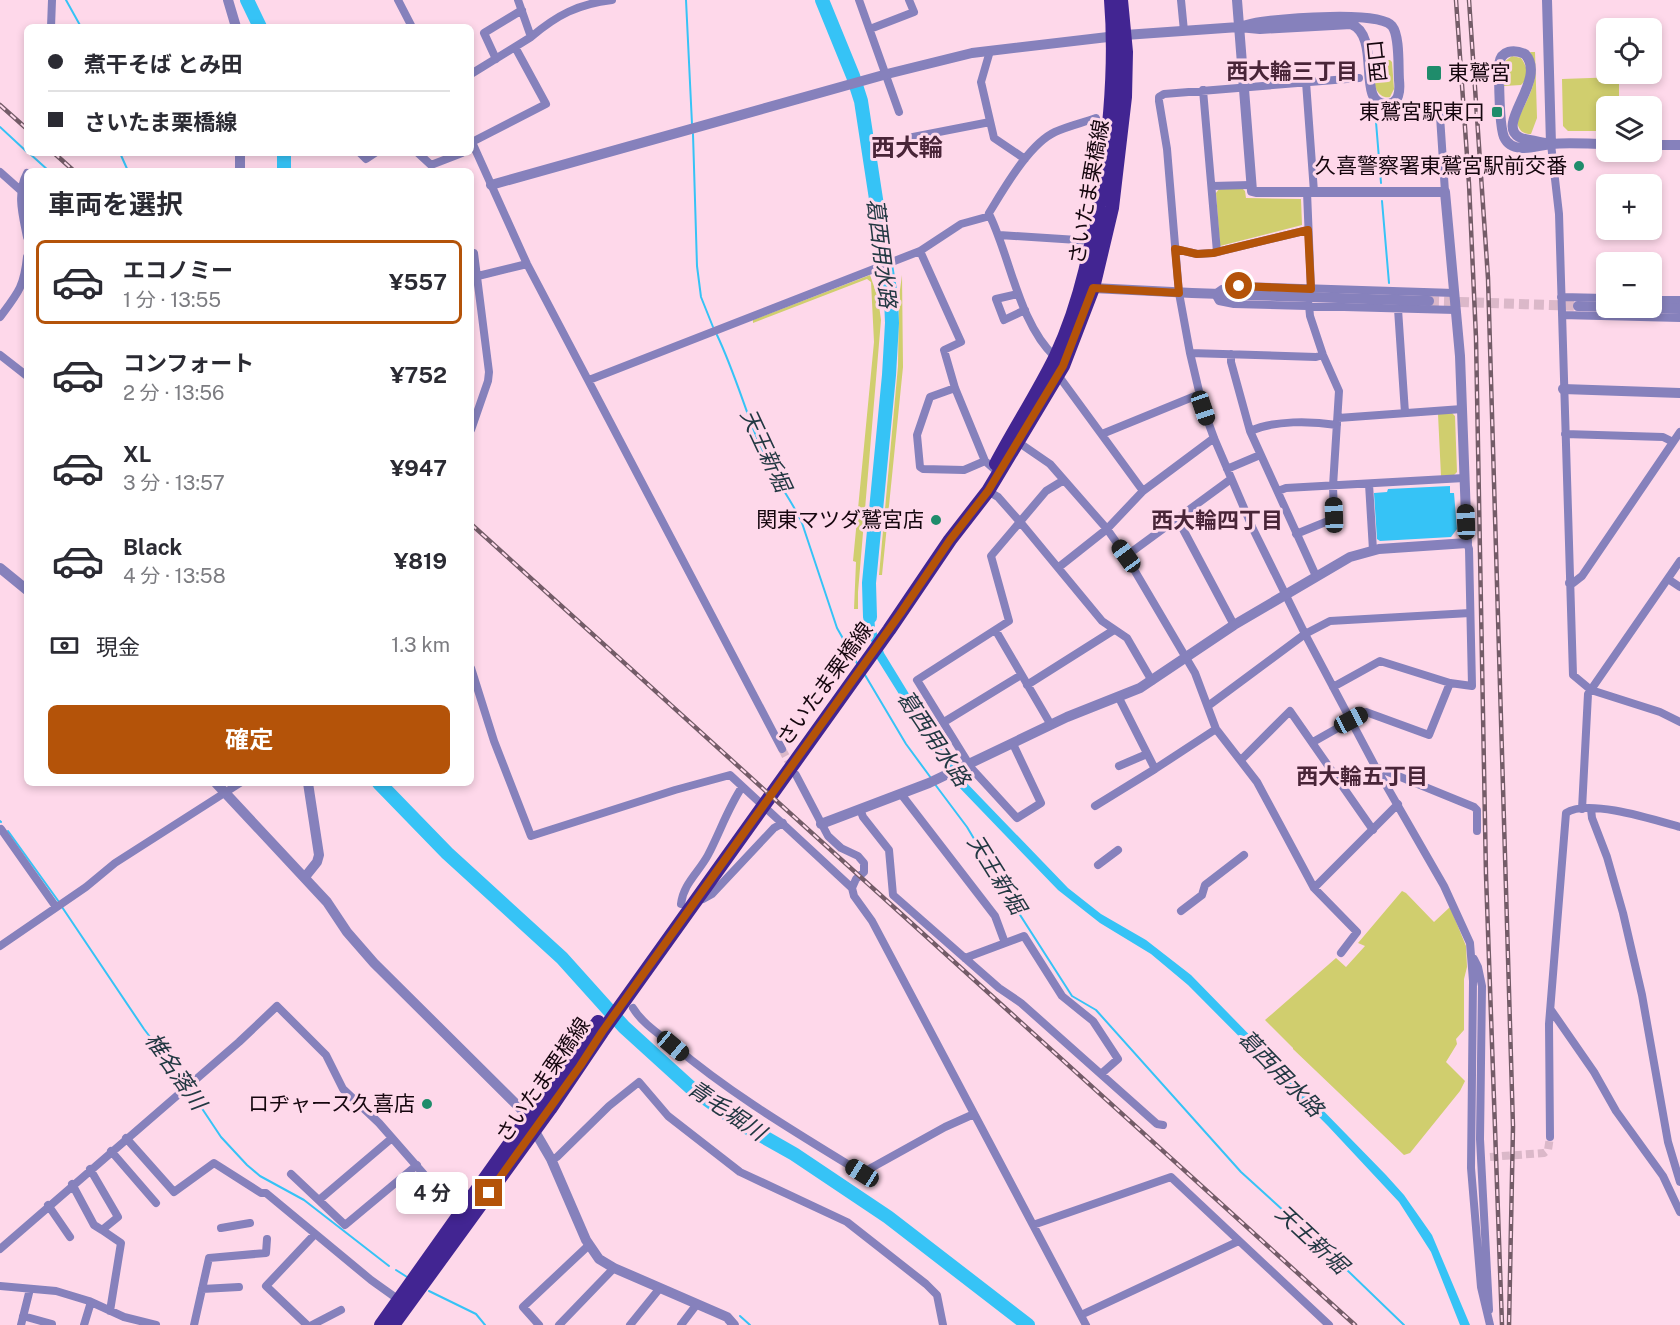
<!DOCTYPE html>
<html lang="ja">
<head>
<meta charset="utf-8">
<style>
  :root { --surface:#fff; --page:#f7f7f7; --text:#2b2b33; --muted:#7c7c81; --line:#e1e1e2; --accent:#b45309 }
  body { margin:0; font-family:"Public Sans","Noto Sans JP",sans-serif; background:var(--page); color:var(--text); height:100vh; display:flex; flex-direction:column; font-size:22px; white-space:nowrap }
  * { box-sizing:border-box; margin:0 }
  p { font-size:20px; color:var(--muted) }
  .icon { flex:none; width:33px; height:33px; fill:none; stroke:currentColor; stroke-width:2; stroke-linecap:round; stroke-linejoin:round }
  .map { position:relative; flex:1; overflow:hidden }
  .sheet { position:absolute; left:24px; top:168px; width:450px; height:618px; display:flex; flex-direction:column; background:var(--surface); border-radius:9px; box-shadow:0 3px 9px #0003 }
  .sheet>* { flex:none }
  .hud { position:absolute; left:24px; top:24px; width:450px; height:132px; border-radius:9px; box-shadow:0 3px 9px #0003; display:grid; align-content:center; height:132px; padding:0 24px; background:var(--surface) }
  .controls { position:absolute; left:1596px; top:18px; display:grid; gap:12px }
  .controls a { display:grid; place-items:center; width:66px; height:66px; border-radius:9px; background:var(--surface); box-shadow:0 3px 9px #0003; font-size:30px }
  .end { position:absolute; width:27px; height:27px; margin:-14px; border:8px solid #b45309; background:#fff; box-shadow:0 0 0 3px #fff }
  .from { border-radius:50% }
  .bubble { position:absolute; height:42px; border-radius:9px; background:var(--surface); box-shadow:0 3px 9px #0003; font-size:20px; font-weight:700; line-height:42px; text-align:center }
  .car { position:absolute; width:18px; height:36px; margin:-18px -9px; border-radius:8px; box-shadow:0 0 4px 2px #0007; background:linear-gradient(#222 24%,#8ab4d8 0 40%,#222 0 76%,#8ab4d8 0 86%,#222 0) }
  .hud b { display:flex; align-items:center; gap:21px; height:57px; font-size:22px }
  .hud b+b { border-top:2px solid var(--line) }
  .hud i { width:15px; height:15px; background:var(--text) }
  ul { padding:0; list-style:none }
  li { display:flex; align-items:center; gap:18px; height:84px; margin:0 12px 9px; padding:0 12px; border:3px solid transparent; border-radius:9px }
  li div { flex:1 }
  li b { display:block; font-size:22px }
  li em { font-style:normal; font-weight:700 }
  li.selected { border-color:var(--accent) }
  li>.icon { width:54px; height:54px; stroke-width:1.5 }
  h2 { padding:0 24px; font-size:27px; line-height:72px }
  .pay { display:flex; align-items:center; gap:15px; height:66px; padding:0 24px; font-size:22px }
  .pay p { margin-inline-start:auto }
  .cta { display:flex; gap:12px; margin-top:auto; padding:12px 24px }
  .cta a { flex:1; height:69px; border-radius:9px; background:var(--accent); color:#fff; font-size:24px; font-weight:700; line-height:69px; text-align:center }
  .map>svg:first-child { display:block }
  .green { fill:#d0ce6e }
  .water { fill:#36c3f6 }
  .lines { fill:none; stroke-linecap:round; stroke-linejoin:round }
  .stream { stroke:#36c3f6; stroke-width:2 }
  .river { stroke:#36c3f6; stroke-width:14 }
  .minor-tunnel { stroke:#dbb8c9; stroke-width:8; stroke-dasharray:8 4; stroke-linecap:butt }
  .tertiary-tunnel { stroke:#dbb8c9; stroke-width:10; stroke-dasharray:10 5; stroke-linecap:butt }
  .minor { stroke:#8681bc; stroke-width:8 }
  .tertiary { stroke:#8681bc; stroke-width:10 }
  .primary { stroke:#422592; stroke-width:14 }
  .rail-casing { stroke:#745c68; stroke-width:4.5 }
  .rail { stroke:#fed8ea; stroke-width:2; stroke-dasharray:7; stroke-linecap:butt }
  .route { stroke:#b45309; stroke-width:8 }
  .poi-dot { fill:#1f8c6b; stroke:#fed8ea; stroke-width:2 }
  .labels { text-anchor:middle; stroke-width:6; stroke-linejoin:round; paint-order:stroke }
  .street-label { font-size:21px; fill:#15060e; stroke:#fed8ea }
  .poi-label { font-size:21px; fill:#15060e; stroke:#fed8ea; text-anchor:end }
  .neighbourhood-label { font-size:22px; font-weight:bold; fill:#492538; stroke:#fed8ea }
  .water-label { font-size:22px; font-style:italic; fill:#223842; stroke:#fed8ea }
  .quarter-label { font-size:24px; font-weight:bold; fill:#492538; stroke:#fed8ea }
</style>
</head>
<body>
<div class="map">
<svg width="1680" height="1325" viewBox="0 0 1680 1325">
  <rect width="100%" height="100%" fill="#fed8ea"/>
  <path class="green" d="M1530,52H1535L1537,118L1531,134C1522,134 1519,130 1517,122C1526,100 1544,76 1530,52Z
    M1512,56L1521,58C1527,66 1530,77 1521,85L1504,86V62Z
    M1390,60L1392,62L1394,89L1390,97C1373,100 1370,71 1377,61Z
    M1619,77V106H1606V131H1568L1563,126L1562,79Z
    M1242,188L1245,191L1246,198L1301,199L1302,225L1220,246L1216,193L1219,189Z
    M870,275L878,298L881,320L858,592V609H854L856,562L853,561L874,342L871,282L867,279L753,323V320Z
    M902,275L903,367L882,575H879L898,366L899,297Z
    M1452,413L1455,416L1457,472L1454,475L1441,476L1438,414Z
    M1402,891L1406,893L1434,922L1450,907L1466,946L1467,967L1464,979V1030L1456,1039L1457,1044L1446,1062L1465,1081L1460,1091L1410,1153L1404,1155L1293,1049V1048L1265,1020L1336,958L1346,967L1365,946L1358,943Z"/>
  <path class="water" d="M1450,486V493H1454L1457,529L1451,537L1380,541L1377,539L1374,493L1387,492L1388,489Z
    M864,599L873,601L875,628L884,653L958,774L1068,888L1101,914L1146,940L1191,975L1386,1175L1404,1195L1432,1235L1470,1325H1460L1431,1252L1399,1202L1328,1126L1188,985L1151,954L1100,923L1058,890L954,782L877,659L868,631Z"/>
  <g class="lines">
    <path class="stream" d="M66,0L81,27
      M686,0L692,124
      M1376,122L1381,183
      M0,127L27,152
      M693,134L697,266L701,297L713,327
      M29,153L49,171
      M120,153L128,171
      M1382,201L1389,283
      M717,335C736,375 747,417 765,458C775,480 792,500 802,523L837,628L858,665
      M865,675L906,744L931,778
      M934,783L967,827L1013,904L1072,996L1096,1010L1241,1172L1318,1242L1404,1325
      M0,821L1,822
      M8,831L59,902
      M62,907L144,1029L186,1084
      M189,1089L221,1137L247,1165L260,1176L304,1200L389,1266
      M396,1270L407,1277
      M429,1291L476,1314L485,1325
      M740,1316L750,1325"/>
    <path class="river" d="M247,0L260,27
      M822,0L853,76L861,101L891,297L892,323L889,375L869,583L870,617
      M284,153V171
      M379,783L447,853L562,958L624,1027L690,1087L741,1124L794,1154L888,1217L1028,1325"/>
    <path class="minor-tunnel" d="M782,749L793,770
      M1490,1157L1544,1153L1548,1150L1550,1137"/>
    <path class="tertiary-tunnel" d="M1429,301L1578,306"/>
    <path class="minor" d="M398,0L412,27
      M859,0L899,112
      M1181,0L1184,31
      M51,27L52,0
      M870,29L914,12L909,0
      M531,37C557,15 578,4 612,0
      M990,51L981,82L994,138L1025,159
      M496,59L484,33L522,10
      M471,74L531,37L518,0
      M1359,78L1164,94L1159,97V101L1167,149L1179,293L1190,353L1203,408L1214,438L1253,529L1305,634L1375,766L1444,886L1470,943L1473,981L1471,1168L1481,1287L1490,1325
      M1306,82L1314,192
      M1203,90L1217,252
      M1440,116L1445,192
      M908,138L990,122
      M471,140L527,264L782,749
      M472,142L546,104L515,47
      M1551,144L1559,214L1573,675L1591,690L1660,712L1680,722
      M360,153L366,159L375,153
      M418,153L431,165L462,153
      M0,172L27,196
      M27,173C16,194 23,216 27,237
      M1212,186L1250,185
      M1307,192L1311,289
      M988,217L989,213C1004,189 1029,144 1055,132C1068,126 1082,123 1096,118
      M999,235L1093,241
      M1175,249L1197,254L1213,253L1308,230
      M920,251L961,342L944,350L955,388L985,461L993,468
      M471,254L474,253L489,372L488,381L471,430
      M478,276L527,264
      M1454,293L1239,286L1222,289L1215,294L1219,301L1234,304L1455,310
      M1018,294L996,299L1004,320L1025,310
      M1561,297L1606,298
      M1652,300H1680
      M1398,309L1405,413
      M1562,315L1680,318
      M0,317C18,293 24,287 27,257
      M1190,353L1316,357L1323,355
      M1231,354V362L1250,431L1316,576
      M0,355L27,376
      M1058,375L1143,491
      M589,380L920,251L961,224L990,216C1011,260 1019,323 1055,357
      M955,388L930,397L917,435L920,467L923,469L964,470L985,461
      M1338,418L1462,409
      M1250,431C1275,420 1311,421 1337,425
      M1102,434L1200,394
      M1565,434L1663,437L1673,442
      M1018,442L1050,464L1064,480
      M1227,469L1260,455
      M1369,484L1373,550
      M988,491L998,497L1021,523L1102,621L1127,638L1152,681
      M1278,491L1286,488L1464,478
      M1177,518L1234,625
      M1296,534L1333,519L1334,515L1333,486L1339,391L1323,355L1310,316L1309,305
      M1126,556L1231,479
      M1059,567L1107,529L1143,491L1214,438
      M1668,579L1680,587
      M1569,583H1573L1582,576L1680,432
      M996,631L1051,725
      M471,668L494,741L531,836L675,790L730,775L852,888L854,896L872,921L1086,1325
      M1027,685L1114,630
      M1333,687L1380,661L1450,683L1472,686L1469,549L1467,543
      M1119,698L1155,769L1216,729
      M1208,706L1305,634L1330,621L1470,613
      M944,722L1021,675
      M1313,742L1366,712L1429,735L1450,683
      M1013,744L1041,803L1017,818L972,769L917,680L1009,621L991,556L1046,491L1064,480L1107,529L1126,556L1195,673L1216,729L1257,782L1314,888L1357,932L1341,953
      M1241,760L1290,711L1373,830
      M1119,766L1147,754
      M1376,767L1474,807L1477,810V831
      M796,775L828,836L841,848L858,856L864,863V872L856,879L852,888
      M901,794L995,916L1005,943
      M1095,806L1155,769
      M860,809L863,817L889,850L893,895L999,988L1021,1003L1157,1124L1163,1125
      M1582,809L1588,694L1680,561
      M1591,809L1592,818L1607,857L1623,913L1642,995L1668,1142L1680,1182
      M1,829L56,907
      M1098,865L1118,850
      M1314,888L1398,804
      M698,900L703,899L712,894L774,828L783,823
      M681,904C683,884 699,872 708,855C720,832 728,808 742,787
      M1181,911L1202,895L1205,885L1244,855
      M0,946L86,887L115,863L240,783
      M965,958L1024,936L1062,996L1093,1021L1118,1059L1101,1074
      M1474,959L1478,967L1482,986L1480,1139L1489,1310
      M633,1008C642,1023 659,1034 673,1045C732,1095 797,1133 862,1173L945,1127L974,1114
      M1551,1010L1594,1072L1616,1111L1663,1176L1680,1212
      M1550,1137L1549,1024L1566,813C1588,798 1655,820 1680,827
      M126,1138L174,1192L214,1163L261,1193H266L371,1280L399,1300
      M111,1151L156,1203
      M551,1159L557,1157L609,1106L639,1082L668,1116L740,1172L847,1222L926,1284L937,1295L943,1325
      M90,1169L118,1217L102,1230L121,1243L110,1311
      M291,1174L345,1225L417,1165
      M72,1184L94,1225L102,1230
      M319,1200L392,1138
      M48,1205L70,1237
      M1033,1225L1171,1177L1329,1325
      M221,1228L250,1223
      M0,1249L239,1042L277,1006L326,1055L343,1089L379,1123L428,1179
      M0,1286L56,1291L89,1301L124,1317L156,1325
      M202,1289L239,1287
      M1081,1315L1239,1241
      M23,1316L52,1324V1325
      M21,1325L30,1289
      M84,1325L91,1302
      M194,1325L209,1258L266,1253L267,1239
      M307,1325L266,1286L315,1234
      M312,1325L341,1310
      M539,1325L523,1307L589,1245
      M559,1325L614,1268
      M630,1325L660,1288
      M681,1325L697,1304"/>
    <path class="tertiary" d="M228,0L236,27
      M1547,0L1551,144
      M1551,144C1543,142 1524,140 1519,137C1495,124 1548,79 1525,54C1514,49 1501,50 1499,64C1499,80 1499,125 1504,137C1512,155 1537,146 1551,144C1569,142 1588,144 1606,144
      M1652,145H1680
      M240,153V171
      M491,185L887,74L972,53L1125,35L1239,27L1260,29L1351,24C1382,36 1356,105 1386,104C1400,104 1400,90 1399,80C1398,66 1400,36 1392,26C1380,10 1282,19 1261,22C1254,23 1246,25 1239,27
      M1086,285L1093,288L1192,293L1429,301
      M1578,306L1606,307
      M1628,308L1680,309
      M1563,389L1680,393
      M0,568L27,590
      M216,783L327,902L347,932L374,963L523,1111L551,1159L586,1240L599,1259L614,1268L727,1317L734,1325
      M821,824L929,783L1067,717L1140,688L1234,625L1350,557L1379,549L1467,543L1460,356L1445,192H1256L1252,191L1237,0
      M305,877L317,862L319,855L308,783"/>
    <path class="primary" d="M996,464C1015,428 1038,393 1056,356C1082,300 1093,242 1102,181C1111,121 1116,61 1111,0
      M381,1325L528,1118L598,1022
      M393,1325L550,1109L602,1032L889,630L950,540L988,491L1063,366L1093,288L1112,208L1125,97L1126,52L1121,0"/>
    <defs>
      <path id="rail" d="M1456,0L1469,184L1476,338L1486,875L1502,1325
        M1469,0L1488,278L1513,1127L1509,1325
        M0,105L27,129
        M54,153L74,171
        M471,524L1355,1325"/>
    </defs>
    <use href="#rail" class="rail-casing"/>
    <use href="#rail" class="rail"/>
  </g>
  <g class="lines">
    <path class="route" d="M489,1193L580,1066L602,1032L900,614L950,540L988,491L1063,366L1093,288L1179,293L1175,249L1197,254L1213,253L1308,230L1311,289L1239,286"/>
  </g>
  <g class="poi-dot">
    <rect x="1426" y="65" width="16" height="16" rx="3"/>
    <rect x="1491" y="106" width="12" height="12" rx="3"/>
    <circle cx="1579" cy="166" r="6"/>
    <circle cx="936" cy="520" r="6"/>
    <circle cx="427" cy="1104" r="6"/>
  </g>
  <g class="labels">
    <g class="street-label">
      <text transform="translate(1377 61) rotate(-96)" y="7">西口</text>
      <text transform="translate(1089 192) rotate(-80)" y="7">さいたま栗橋線</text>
      <text transform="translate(825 684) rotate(-54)" y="7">さいたま栗橋線</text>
      <text transform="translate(543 1080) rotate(-55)" y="7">さいたま栗橋線</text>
    </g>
    <g class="poi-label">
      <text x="1448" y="80" text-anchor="start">東鷲宮</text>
      <text x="1485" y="119">東鷲宮駅東口</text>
      <text x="1567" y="173">久喜警察署東鷲宮駅前交番</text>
      <text x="924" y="527">関東マツダ鷲宮店</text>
      <text x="415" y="1111">ロヂャース久喜店</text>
    </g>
    <g class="neighbourhood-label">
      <text x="1292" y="79">西大輪三丁目</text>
      <text x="1217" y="528">西大輪四丁目</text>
      <text x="1362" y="784">西大輪五丁目</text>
    </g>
    <g class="water-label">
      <text transform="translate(882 253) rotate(83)" y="8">葛西用水路</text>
      <text transform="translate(766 450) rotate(65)" y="8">天王新堀</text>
      <text transform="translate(934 738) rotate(56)" y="8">葛西用水路</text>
      <text transform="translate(997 874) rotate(58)" y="8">天王新堀</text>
      <text transform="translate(176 1071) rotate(55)" y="8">椎名落川</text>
      <text transform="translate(1281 1073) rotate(46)" y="8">葛西用水路</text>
      <text transform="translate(727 1110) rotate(34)" y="8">青毛堀川</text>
      <text transform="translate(1312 1239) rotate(43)" y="8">天王新堀</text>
    </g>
    <g class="quarter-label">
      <text x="907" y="156">西大輪</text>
    </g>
  </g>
</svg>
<div class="controls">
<a><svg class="icon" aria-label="locate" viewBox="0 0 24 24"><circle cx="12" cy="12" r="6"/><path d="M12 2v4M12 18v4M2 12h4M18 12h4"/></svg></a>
<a><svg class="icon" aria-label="layers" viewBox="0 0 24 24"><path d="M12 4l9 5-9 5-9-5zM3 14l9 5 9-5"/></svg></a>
<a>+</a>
<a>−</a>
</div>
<i class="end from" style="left:1239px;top:286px"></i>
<i class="end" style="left:489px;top:1193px"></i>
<div class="bubble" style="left:396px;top:1172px;width:72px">4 分</div>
<i class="car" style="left:1203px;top:408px;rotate:161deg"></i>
<i class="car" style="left:1334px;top:515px;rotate:358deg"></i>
<i class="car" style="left:1466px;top:522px;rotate:358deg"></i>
<i class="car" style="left:1126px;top:556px;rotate:324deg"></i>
<i class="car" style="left:1351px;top:720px;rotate:62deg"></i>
<i class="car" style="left:673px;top:1046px;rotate:130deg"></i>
<i class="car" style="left:862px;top:1173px;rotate:302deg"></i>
<div class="hud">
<b><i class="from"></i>煮干そば とみ田</b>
<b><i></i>さいたま栗橋線</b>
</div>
<section class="sheet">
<h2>車両を選択</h2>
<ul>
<li class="selected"><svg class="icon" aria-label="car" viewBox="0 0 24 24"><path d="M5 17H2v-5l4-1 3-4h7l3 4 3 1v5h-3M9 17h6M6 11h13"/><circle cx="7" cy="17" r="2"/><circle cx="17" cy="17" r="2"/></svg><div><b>エコノミー</b><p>1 分 · 13:55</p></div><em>¥557</em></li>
<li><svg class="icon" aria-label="car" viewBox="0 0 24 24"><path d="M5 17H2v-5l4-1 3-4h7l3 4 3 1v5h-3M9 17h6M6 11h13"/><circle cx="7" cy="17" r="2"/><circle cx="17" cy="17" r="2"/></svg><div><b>コンフォート</b><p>2 分 · 13:56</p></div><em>¥752</em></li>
<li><svg class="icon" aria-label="car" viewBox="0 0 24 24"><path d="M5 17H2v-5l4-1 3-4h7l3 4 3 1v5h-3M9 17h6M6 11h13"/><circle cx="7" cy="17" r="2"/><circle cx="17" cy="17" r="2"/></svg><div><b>XL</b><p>3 分 · 13:57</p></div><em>¥947</em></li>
<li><svg class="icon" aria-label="car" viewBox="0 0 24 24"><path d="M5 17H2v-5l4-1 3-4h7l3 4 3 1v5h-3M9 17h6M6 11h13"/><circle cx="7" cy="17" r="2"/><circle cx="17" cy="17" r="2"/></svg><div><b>Black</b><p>4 分 · 13:58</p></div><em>¥819</em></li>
</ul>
<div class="pay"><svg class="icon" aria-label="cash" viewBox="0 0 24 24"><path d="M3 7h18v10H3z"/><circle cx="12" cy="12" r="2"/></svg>現金<p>1.3 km</p></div>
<div class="cta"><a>確定</a></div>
</section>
</div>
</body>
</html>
